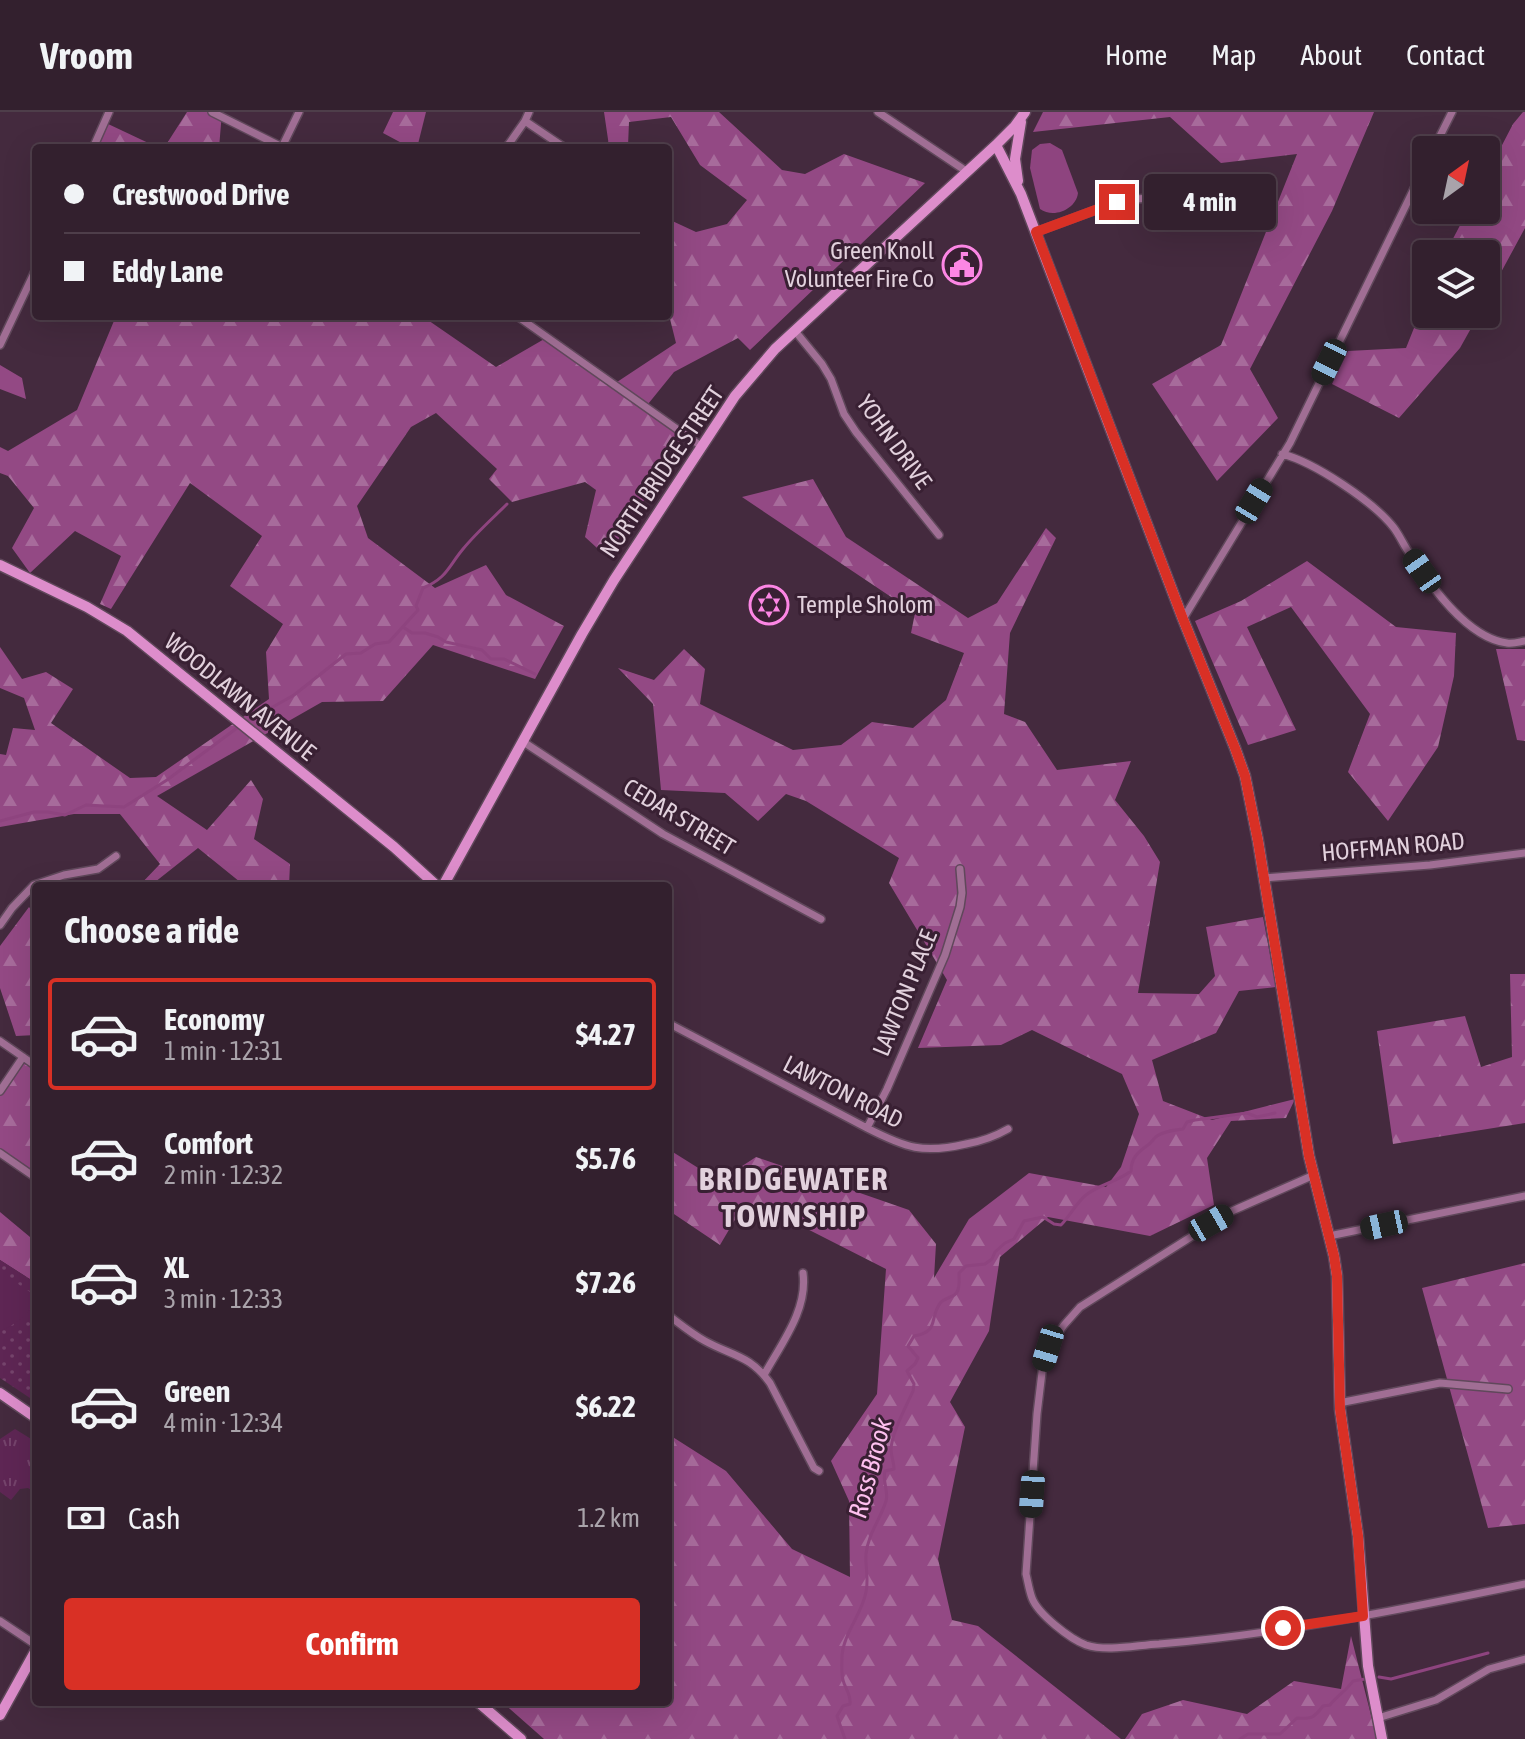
<!DOCTYPE html>
<html lang="en">
<head>
<meta charset="utf-8">
<style>
  :root { --surface:#33202e; --page:#3e2d3a; --text:#f1f3f6; --muted:#a9a3aa; --line:#4e3e4a; --accent:#d93025 }
  body { margin:0; font-family:"Asap Condensed",sans-serif; background:var(--page); color:var(--text); height:100vh; display:flex; flex-direction:column; font-size:30px; white-space:nowrap }
  * { box-sizing:border-box; margin:0 }
  p { font-size:26px; color:var(--muted) }
  .icon { flex:none; width:44px; height:44px; fill:none; stroke:currentColor; stroke-width:2; stroke-linecap:round; stroke-linejoin:round }
  .map { position:relative; flex:1; overflow:hidden }
  .side { position:absolute; left:32px; top:770px; width:640px; height:824px; display:flex; flex-direction:column; background:var(--surface); border-radius:8px; box-shadow:0 8px 32px #0002,0 0 0 2px var(--line) }
  .side>* { flex:none }
  .hud { position:absolute; left:32px; top:32px; width:640px; height:176px; border-radius:8px; box-shadow:0 8px 32px #0002,0 0 0 2px var(--line); display:grid; align-content:center; height:176px; padding:0 32px; background:var(--surface) }
  .needle { width:52px; rotate:33deg }
  .tools { position:absolute; left:1412px; top:24px; display:grid; gap:16px }
  .tools a { display:grid; place-items:center; width:88px; height:88px; border-radius:8px; background:var(--surface); box-shadow:0 8px 32px #0002,0 0 0 2px var(--line); font-size:40px }
  .end { position:absolute; width:36px; height:36px; margin:-18px; border:10px solid #d93025; background:#fff; box-shadow:0 0 0 4px #fff }
  .from { border-radius:50% }
  .bubble { position:absolute; height:56px; border-radius:8px; background:var(--surface); box-shadow:0 8px 32px #0002,0 0 0 2px var(--line); font-size:26px; font-weight:700; line-height:56px; text-align:center }
  .car { position:absolute; width:24px; height:48px; margin:-24px -12px; border-radius:10px; box-shadow:0 0 6px 2px #0007; background:linear-gradient(#222 24%,#8ab4d8 0 40%,#222 0 76%,#8ab4d8 0 86%,#222 0) }
  .hud b { display:flex; align-items:center; gap:28px; height:76px; font-size:30px }
  .hud b+b { border-top:2px solid var(--line) }
  .hud i { width:20px; height:20px; background:var(--text) }
  ul { padding:0; list-style:none }
  li { display:flex; align-items:center; gap:24px; height:112px; margin:0 16px 12px; padding:0 16px; border:4px solid transparent; border-radius:8px }
  li div { flex:1 }
  li b { display:block; font-size:30px }
  li em { font-style:normal; font-weight:700 }
  li.on { border-color:var(--accent) }
  li>.icon { width:72px; height:72px; stroke-width:1.5 }
  h2 { padding:0 32px; font-size:36px; line-height:96px }
  .pay { display:flex; align-items:center; gap:20px; height:88px; padding:0 32px; font-size:30px }
  .pay p { margin-inline-start:auto }
  .button { display:flex; gap:16px; margin-top:auto; padding:16px 32px }
  .button a { flex:1; height:92px; border-radius:8px; background:var(--accent); color:#fff; font-size:32px; font-weight:700; line-height:92px; text-align:center }
  header { display:flex; align-items:center; gap:48px; box-sizing:border-box; height:112px; padding:0 40px; background:var(--surface); border-bottom:2px solid var(--line) }
  header strong { font-size:38px }
  nav { display:flex; gap:44px; margin-inline-start:auto; font-size:28px }
  .map>svg:first-child { display:block }
  .grass { fill:url(#grass-tufts) }
  .forest { fill:url(#forest-firs) }
  .park { fill:url(#park-dots) }
  .pitch { fill:#5e2654 }
  .water { fill:#8e447f }
  .lines { fill:none; stroke-linecap:round; stroke-linejoin:round }
  .stream { stroke:#8e447f; stroke-width:3 }
  .street-casing { stroke:#60485b; stroke-width:10 }
  .secondary-casing { stroke:#60485b; stroke-width:13 }
  .street { stroke:#a06e94; stroke-width:7 }
  .secondary { stroke:#dd8dcb; stroke-width:10 }
  .route { stroke:#d93025; stroke-width:10 }
  .labels { text-anchor:middle; stroke-width:6; stroke-linejoin:round; paint-order:stroke }
  .poi-label { font-size:24px; fill:#e2d1dd; stroke:#392033; text-anchor:end }
  .street-label { font-size:24px; fill:#e2d1dd; stroke:#392033 }
  .water-label { font-size:26px; font-style:italic; fill:#fec0ef; stroke:#392033 }
  .district-label { font-size:32px; font-weight:bold; letter-spacing:2px; fill:#e2d1dd; stroke:#392033 }
</style>
</head>
<body>
<header>
<strong>Vroom</strong>
<nav><a>Home</a><a>Map</a><a>About</a><a>Contact</a></nav>
</header>
<div class="map">
<svg width="1525" height="1627" viewBox="0 0 1525 1627">
  <defs>
    <pattern id="grass-tufts" width="24" height="20" patternUnits="userSpaceOnUse" patternTransform="scale(2)"><rect width="24" height="20" fill="#5e2654"/><path d="M3 7l-1-3M5 7V3M7 7l1-3M15 17l-1-3M17 17v-4M19 17l1-3" fill="none" stroke="#75446c"/></pattern>
    <pattern id="forest-firs" width="22" height="20" patternUnits="userSpaceOnUse" patternTransform="scale(2)"><rect width="22" height="20" fill="#934984"/><path d="M5 1l3.5 6h-7zM16 11l3.5 6h-7z" fill="#a76b9b"/></pattern>
    <pattern id="park-dots" width="8" height="8" patternUnits="userSpaceOnUse" patternTransform="scale(2)"><rect width="8" height="8" fill="#5e2654"/><path d="M2 2h.1M6 6h.1" fill="none" stroke="#75446c" stroke-width="1.8" stroke-linecap="round"/></pattern>
  </defs>
  <rect width="100%" height="100%" fill="#442a3e"/>
  <path class="grass" d="M15,1317L36,1330V1381L28,1376L20,1377L11,1388L0,1380V1327Z"/>
  <path class="forest" d="M187,0H222L219,36H164Z
    M393,0H426L417,36H411L383,21Z
    M604,0H719L782,58L805,62L844,42L925,71L750,238L738,226L674,260L644,297L685,325L607,445L585,425L596,378L585,370L512,390L489,367L497,357L436,301L411,315L357,394L368,426L435,476L486,453L506,483L564,514L535,567L433,533L383,589L322,590L157,684L207,718L251,668L263,687L254,727L290,752L289,774H245L198,736L150,774H139L160,752L120,702H74L0,715V642L6,643L13,616L35,618L24,586L0,576V535L22,567L46,560L73,577L51,611L130,666L156,665L269,587L266,540L283,512L230,474L262,424L190,371L111,497L100,492L121,444L75,419L30,461L12,436L34,396L8,364L0,361V335L8,339L77,298L116,204H422L496,255L546,226L611,274L676,231L668,199V107L696,120L727,112L747,88L700,53L671,5L629,10L628,34H609Z
    M1043,0H1374L1332,99L1250,257L1278,306L1217,369L1152,272L1221,233L1297,42L1221,51L1170,5L1033,20Z
    M1523,0H1525V116L1486,188V142H1445L1468,98H1486V64L1513,12Z
    M106,11L159,36H98L94,33Z
    M1426,186V202H1479L1460,236L1399,306L1332,272L1348,239L1406,236Z
    M0,253L22,266L26,287L0,277Z
    M813,367L846,425L968,506L997,491L1046,416L1056,426L1010,521L1004,602L1025,610L1057,658L1131,649L1115,688L1144,724L1160,750L1138,881L1199,882L1215,864L1206,815L1263,805L1276,875L1239,879L1216,921L1152,948L1163,989L1212,1008L1295,987L1286,1006L1231,1009L1207,1046L1214,1093L1150,1124L1048,1105L1000,1145L989,1219L950,1290L965,1315L938,1447L952,1508L978,1514L1121,1627H544L502,1590H668V1322L726,1359L792,1437L850,1465L849,1389L831,1349L877,1282L886,1157L766,1096L740,1099L720,1133L668,1098V1037L719,1069L756,1045L909,1098L936,1132L934,1166L969,1107L1029,1061L1106,1075L1121,1055L1139,1002L1122,962L1032,918L1001,933L918,936L947,868L889,771L899,746L806,689L786,682L758,709L725,681L661,678L653,592L618,556L654,568L684,537L705,557L700,592L793,638L841,633L872,610L913,616L946,588L964,541L911,521L915,501L742,385Z
    M1307,449L1396,515L1456,521L1454,564L1438,635L1388,709L1348,660L1370,602L1291,495L1247,515L1296,618L1248,633L1195,509L1241,489Z
    M1525,537V629L1517,628L1496,537Z
    M29,795L36,804V923L16,924L0,876V834Z
    M1510,862H1525V1011L1393,1032L1377,919L1465,904L1481,955L1512,945Z
    M24,948L36,957V1068L0,1043V984Z
    M0,1100L36,1130V1171L0,1148Z
    M1525,1151V1412L1488,1416L1422,1176Z
    M1351,1524L1377,1627H1125L1142,1602L1183,1588L1247,1602L1294,1569L1341,1577Z"/>
  <path class="park" d="M0,1148L36,1171V1290L0,1266Z"/>
  <path class="pitch" d="M0,1160L36,1184C32,1201 16,1212 0,1219Z"/>
  <path class="water" d="M1050,31L1062,38L1078,81C1076,97 1054,107 1040,97L1030,56L1032,38L1040,32Z"/>
  <g class="lines">
    <path class="stream" d="M403,515L412,521H425L438,525L446,530L482,538L491,547H504L535,562
      M248,609L294,583L346,542L361,541L375,532L389,530L418,498L416,494L423,476C447,466 448,455 463,437C476,421 492,407 507,392
      M0,709L34,700H48L65,703L86,693L124,695L167,668L237,616
      M1379,1565L1391,1567L1488,1541
      M845,1627L837,1604L843,1594L850,1592C851,1581 845,1577 843,1568C841,1561 842,1551 842,1543C844,1521 862,1502 866,1480C869,1466 865,1455 866,1442C868,1422 880,1408 886,1389C889,1379 882,1369 885,1359L894,1357C894,1350 891,1344 891,1337C892,1320 906,1295 913,1279L914,1272L907,1259L915,1252L918,1246L908,1234L914,1224C941,1219 928,1206 941,1190C946,1185 954,1186 957,1180C960,1176 959,1166 959,1161L966,1154L985,1152L992,1147L995,1140L1005,1131L1014,1127L1024,1109L1043,1105L1054,1112L1061,1113C1070,1104 1077,1090 1086,1083C1100,1072 1117,1070 1131,1059C1131,1046 1138,1040 1148,1033C1152,1030 1154,1026 1157,1024C1165,1019 1174,1018 1183,1017L1187,1010L1195,1008L1247,1001L1257,1005L1275,1001
      M1240,1627L1248,1622H1280L1297,1606C1312,1607 1314,1606 1323,1594L1330,1593C1337,1584 1346,1579 1353,1569L1365,1567"/>
    <defs>
      <path id="street" d="M212,0L284,36
        M878,0L966,59
        M525,9L565,36
        M282,35L299,0
        M93,36L109,0
        M506,36L525,9L529,0
        M1433,38L1452,0
        M1036,120L1117,90C1150,83 1179,87 1212,89
        M517,204L701,334
        M795,219L822,252L831,267L844,302L856,320L939,423
        M0,233L36,157
        M1282,342C1314,350 1374,390 1394,416C1400,424 1404,434 1410,442C1430,473 1467,526 1507,531C1513,532 1519,530 1525,529
        M1183,507L1290,331L1426,52
        M522,629L663,722L821,807
        M1264,766L1430,753L1525,741
        M0,813L12,796L34,773L64,763L98,757L116,744
        M668,911L867,1016C906,1036 923,1042 966,1032C983,1029 994,1025 1008,1017
        M0,929L36,954
        M0,979L23,945
        M867,1016L887,977L945,843L960,795L962,781L960,757
        M0,1041L36,1066
        M1314,1063L1232,1099L1080,1195L1064,1213L1048,1236L1043,1252L1037,1302L1026,1462C1028,1470 1029,1478 1032,1486C1038,1502 1070,1527 1086,1533C1108,1540 1137,1533 1159,1532C1282,1522 1404,1497 1525,1472
        M1329,1124L1525,1084
        M668,1203C680,1212 692,1222 705,1229C732,1244 750,1243 770,1271L814,1356L819,1359
        M764,1263C781,1232 808,1198 803,1161
        M1339,1291L1440,1271L1508,1277
        M0,1509L36,1533
        M1378,1606L1436,1588L1489,1557L1525,1547"/>
      <path id="secondary" d="M996,33L1021,82L1183,507L1235,636L1245,664L1258,729L1309,1044L1334,1144L1337,1164L1340,1297L1358,1424L1368,1554L1382,1627
        M1018,69L1015,47L1021,10
        M0,453L87,495L127,519L394,735L437,774
        M443,774L582,522L614,468L735,284L775,237L996,33L1015,14L1025,0
        M0,1281L36,1306
        M478,1590L521,1627
        M0,1603L36,1538"/>
    </defs>
    <use href="#street" class="street-casing"/>
    <use href="#secondary" class="secondary-casing"/>
    <use href="#street" class="street"/>
    <use href="#secondary" class="secondary"/>
  </g>
  <g class="lines">
    <path class="route" d="M1117,90L1036,120L1183,507L1235,636L1245,664L1258,729L1309,1044L1334,1144L1337,1164L1340,1297L1358,1424L1363,1504L1283,1516"/>
  </g>
  <defs>
    <symbol id="civic-ring" viewBox="-11 -11 22 22"><circle r="9.5" fill="#392033" stroke="#fc86e4" stroke-width="1.5"/><path d="M-.6-6.5H3V-4.5H.6V-3L4-1V1h2V6H-6V1h2V-1L-.6-3ZM-1.2 2.5V6h2.4V2.5Z" fill="#fc86e4"/></symbol>
    <symbol id="synagogue-ring" viewBox="-11 -11 22 22"><circle r="9.5" fill="#392033" stroke="#fc86e4" stroke-width="1.5"/><path d="M0-6.5L5.6 3.2H-5.6ZM0 6.5L5.6-3.2H-5.6Z" fill="#fc86e4"/></symbol>
  </defs>
  <g fill-rule="evenodd">
    <use href="#civic-ring" x="940" y="131" width="44" height="44"/>
    <use href="#synagogue-ring" x="747" y="471" width="44" height="44"/>
  </g>
  <g class="labels">
    <g class="poi-label">
      <text x="934" y="147">Green Knoll<tspan x="934" dy="28">Volunteer Fire Co</tspan></text>
      <text x="797" y="501" text-anchor="start">Temple Sholom</text>
    </g>
    <g class="street-label">
      <text transform="translate(894 330) rotate(54)" y="8">YOHN DRIVE</text>
      <text transform="translate(662 360) rotate(-56)" y="8">NORTH BRIDGE STREET</text>
      <text transform="translate(240 585) rotate(39)" y="8">WOODLAWN AVENUE</text>
      <text transform="translate(679 705) rotate(31)" y="8">CEDAR STREET</text>
      <text transform="translate(1393 735) rotate(-5)" y="8">HOFFMAN ROAD</text>
      <text transform="translate(905 881) rotate(-68)" y="8">LAWTON PLACE</text>
      <text transform="translate(843 980) rotate(27)" y="8">LAWTON ROAD</text>
    </g>
    <g class="water-label">
      <text transform="translate(870 1356) rotate(-75)" y="9">Ross Brook</text>
    </g>
    <g class="district-label">
      <text x="794" y="1078">BRIDGEWATER<tspan x="794" dy="37">TOWNSHIP</tspan></text>
    </g>
  </g>
</svg>
<div class="tools">
<a><svg class="needle" viewBox="-14 -14 28 28"><path d="M0-13l5 13h-10z" fill="#e53935"/><path d="M0 13l5-13h-10z" fill="#a9a3aa"/></svg></a>
<a><svg class="icon" aria-label="layers" viewBox="0 0 24 24"><path d="M12 4l9 5-9 5-9-5zM3 14l9 5 9-5"/></svg></a>
</div>
<i class="end from" style="left:1283px;top:1516px"></i>
<i class="end" style="left:1117px;top:90px"></i>
<div class="bubble" style="left:1144px;top:62px;width:132px">4 min</div>
<i class="car" style="left:1329px;top:250px;rotate:206deg"></i>
<i class="car" style="left:1254px;top:389px;rotate:31deg"></i>
<i class="car" style="left:1422px;top:459px;rotate:325deg"></i>
<i class="car" style="left:1211px;top:1111px;rotate:60deg"></i>
<i class="car" style="left:1384px;top:1113px;rotate:258deg"></i>
<i class="car" style="left:1048px;top:1236px;rotate:197deg"></i>
<i class="car" style="left:1032px;top:1382px;rotate:184deg"></i>
<div class="hud">
<b><i class="from"></i>Crestwood Drive</b>
<b><i></i>Eddy Lane</b>
</div>
<section class="side">
<h2>Choose a ride</h2>
<ul>
<li class="on"><svg class="icon" aria-label="car" viewBox="0 0 24 24"><path d="M5 17H2v-5l4-1 3-4h7l3 4 3 1v5h-3M9 17h6M6 11h13"/><circle cx="7" cy="17" r="2"/><circle cx="17" cy="17" r="2"/></svg><div><b>Economy</b><p>1 min · 12:31</p></div><em>$4.27</em></li>
<li><svg class="icon" aria-label="car" viewBox="0 0 24 24"><path d="M5 17H2v-5l4-1 3-4h7l3 4 3 1v5h-3M9 17h6M6 11h13"/><circle cx="7" cy="17" r="2"/><circle cx="17" cy="17" r="2"/></svg><div><b>Comfort</b><p>2 min · 12:32</p></div><em>$5.76</em></li>
<li><svg class="icon" aria-label="car" viewBox="0 0 24 24"><path d="M5 17H2v-5l4-1 3-4h7l3 4 3 1v5h-3M9 17h6M6 11h13"/><circle cx="7" cy="17" r="2"/><circle cx="17" cy="17" r="2"/></svg><div><b>XL</b><p>3 min · 12:33</p></div><em>$7.26</em></li>
<li><svg class="icon" aria-label="car" viewBox="0 0 24 24"><path d="M5 17H2v-5l4-1 3-4h7l3 4 3 1v5h-3M9 17h6M6 11h13"/><circle cx="7" cy="17" r="2"/><circle cx="17" cy="17" r="2"/></svg><div><b>Green</b><p>4 min · 12:34</p></div><em>$6.22</em></li>
</ul>
<div class="pay"><svg class="icon" aria-label="cash" viewBox="0 0 24 24"><path d="M3 7h18v10H3z"/><circle cx="12" cy="12" r="2"/></svg>Cash<p>1.2 km</p></div>
<div class="button"><a>Confirm</a></div>
</section>
</div>
</body>
</html>
